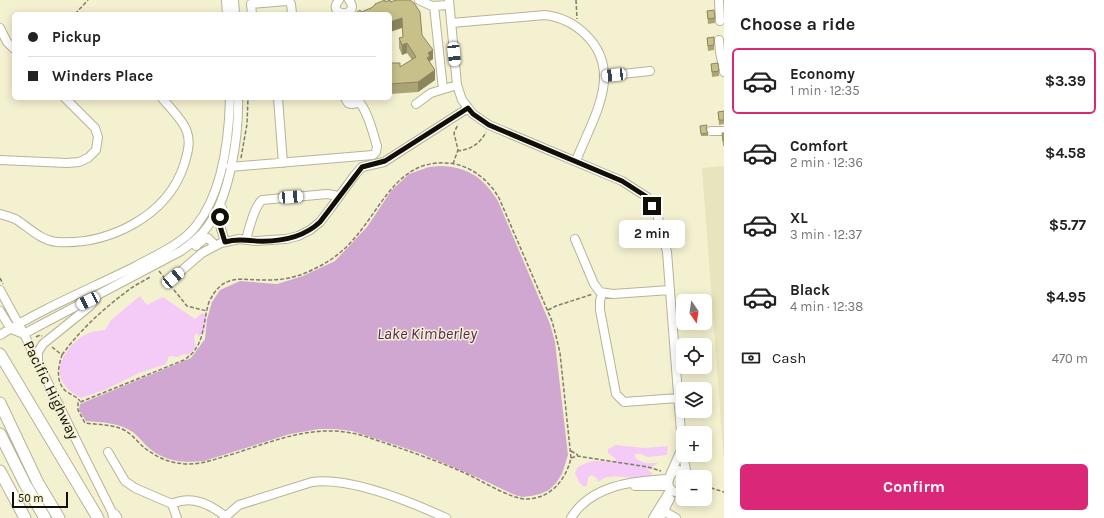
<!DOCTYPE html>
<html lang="en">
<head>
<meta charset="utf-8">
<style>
  :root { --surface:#fff; --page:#f2f2f2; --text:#222; --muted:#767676; --line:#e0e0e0; --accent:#db2777 }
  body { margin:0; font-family:Karla,sans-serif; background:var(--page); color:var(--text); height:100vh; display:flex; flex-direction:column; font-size:15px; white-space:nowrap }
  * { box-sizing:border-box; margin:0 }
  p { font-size:13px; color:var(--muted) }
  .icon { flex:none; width:22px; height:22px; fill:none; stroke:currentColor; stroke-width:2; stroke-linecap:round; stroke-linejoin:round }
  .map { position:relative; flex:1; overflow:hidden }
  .details { display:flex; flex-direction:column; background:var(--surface); width:380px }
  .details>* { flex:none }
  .top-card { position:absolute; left:12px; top:12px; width:380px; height:88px; border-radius:6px; box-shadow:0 2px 10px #0003; display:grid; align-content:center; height:88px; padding:0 16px; background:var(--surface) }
  .needle { width:26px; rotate:167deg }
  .controls { position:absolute; left:676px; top:294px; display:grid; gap:8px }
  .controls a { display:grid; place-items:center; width:36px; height:36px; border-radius:6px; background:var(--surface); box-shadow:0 2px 10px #0003; font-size:20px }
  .scale { position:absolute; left:12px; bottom:10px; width:56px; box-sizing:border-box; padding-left:4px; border:2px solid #121006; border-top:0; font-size:11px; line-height:14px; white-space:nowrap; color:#121006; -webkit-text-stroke:3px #f4f1d1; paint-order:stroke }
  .end { position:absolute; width:18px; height:18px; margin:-9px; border:5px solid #121006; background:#fff; box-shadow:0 0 0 2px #fff }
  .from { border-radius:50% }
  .bubble { position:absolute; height:28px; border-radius:6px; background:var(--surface); box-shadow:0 2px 10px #0003; font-size:13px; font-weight:700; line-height:28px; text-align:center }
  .car { position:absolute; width:12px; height:24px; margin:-12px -6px; border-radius:5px; box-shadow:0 0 3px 1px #0007; background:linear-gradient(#fff 24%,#345 0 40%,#fff 0 76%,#345 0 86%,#fff 0) }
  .top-card b { display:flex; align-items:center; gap:14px; height:38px; font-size:15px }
  .top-card b+b { border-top:1px solid var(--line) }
  .top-card i { width:10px; height:10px; background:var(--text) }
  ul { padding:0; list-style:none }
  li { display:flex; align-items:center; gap:12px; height:66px; margin:0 8px 6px; padding:0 8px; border:2px solid transparent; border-radius:6px }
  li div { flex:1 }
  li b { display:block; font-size:15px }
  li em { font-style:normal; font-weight:700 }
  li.current { border-color:var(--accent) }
  li>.icon { width:36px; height:36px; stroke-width:1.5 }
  h2 { padding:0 16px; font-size:18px; line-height:48px }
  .pay { display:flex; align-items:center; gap:10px; height:44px; padding:0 16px; font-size:15px }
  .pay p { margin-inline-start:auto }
  .cta { display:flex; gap:8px; margin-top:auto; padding:8px 16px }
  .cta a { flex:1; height:46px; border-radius:6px; background:var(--accent); color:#fff; font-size:16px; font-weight:700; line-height:46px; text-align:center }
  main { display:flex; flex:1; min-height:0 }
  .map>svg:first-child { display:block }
  .built { fill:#e8e4bd }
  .green { fill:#f4cbf7 }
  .water { fill:#cfa7d1 }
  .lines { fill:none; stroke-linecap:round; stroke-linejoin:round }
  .minor-casing { stroke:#b7b496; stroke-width:10 }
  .highway-casing { stroke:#b7b496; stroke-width:13 }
  .path { stroke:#7f7c68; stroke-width:1.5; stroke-dasharray:4 2; stroke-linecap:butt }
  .minor { stroke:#fff; stroke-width:8 }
  .highway { stroke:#fff; stroke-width:11 }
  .wall { fill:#aba576 }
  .shaded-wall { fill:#8b8660 }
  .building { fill:#c7c089; stroke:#8b8660 }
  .route { stroke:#121006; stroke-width:5 }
  .labels { text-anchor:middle; stroke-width:3; stroke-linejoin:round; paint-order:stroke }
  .street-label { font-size:15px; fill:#121006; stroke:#f4f1d1 }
  .water-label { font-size:16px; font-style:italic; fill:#55255a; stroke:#f4f1d1 }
</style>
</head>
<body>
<main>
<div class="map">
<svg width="724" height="518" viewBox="0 0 724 518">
  <rect width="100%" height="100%" fill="#f4f1d1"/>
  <path class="built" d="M724,166V462L702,168Z"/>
  <path class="green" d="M140,296L147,305L163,297L195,319L202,313L207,315L204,332L199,336L196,333L194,337L196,348L187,355L184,354L178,357L169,356L166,364L139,373L107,389L81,398C56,385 53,366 72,345C76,341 81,336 87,334C92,331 99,331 105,330L111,320Z
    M616,445L644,448L668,446L667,455L648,457L640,454H635L636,459L645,463H658L648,470L653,474C648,476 642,478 637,478C625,478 608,473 598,482L597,478L591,475L588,478L587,485L584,487L579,482L575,473L578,467C584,464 592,460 600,461C606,461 610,462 616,461L615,458L608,453V449Z"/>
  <path class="water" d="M440,166C468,167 483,177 498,201L550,324L555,342L568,455L562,474L556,483L549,490L540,494L531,496L522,497L515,495L481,479L420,453L352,431L335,429H319L290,434L204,461C185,463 165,462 149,448C144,444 139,437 134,433C121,423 102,422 86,421L79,410L80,404L191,358L205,339L207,319L212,302L220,290L240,281L277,284L303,276L335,261L367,227L391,191L409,174L429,167Z"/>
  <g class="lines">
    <defs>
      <path id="minor" d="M226,0L227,14
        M234,0L235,14
        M339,0C325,17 362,18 349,0
        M419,0L432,6L449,5
        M449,0L457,85L462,100L473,114L489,125L622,181L647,197L657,214L667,252L682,445L681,450L670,475
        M719,0L720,21
        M434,6L443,89
        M252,14L251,4L287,1H289L291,4L292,14
        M451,23L545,15C562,17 575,24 586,35C625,73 591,121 576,161
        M0,28L7,42L14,49
        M719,40L720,52L724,72
        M604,76L650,71
        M278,98L283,163
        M345,98L348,103C353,105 358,104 360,98
        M416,104L431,93L457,85
        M711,131H724
        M0,160L67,163L79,162L88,158L96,150L98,137L95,128L65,98
        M230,167L373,155L376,152L377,146C373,134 368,110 358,101
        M222,208L219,222L225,242
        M0,214C6,216 12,217 17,220C29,228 42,241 57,242C108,245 167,217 184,165C187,155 191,143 187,132C184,121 169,107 162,98
        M575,239L594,284L600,292L613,294L670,290
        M246,240C249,229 254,207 262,200L327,194L339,196
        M196,246L204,239L208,238L215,245
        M173,278L202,253L221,243L239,239L256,241L286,239L298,236L310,230L320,222L330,209L354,176L362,167L384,162L468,108
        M0,290L24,334L84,456L115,518
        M602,293L600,301V310L616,394L624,402L678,398
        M0,311L11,329
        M11,329L24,334L31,330L181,251C191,244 201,236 208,226C230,196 239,135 238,98
        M0,335C43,308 90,289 136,266C156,255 182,244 196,226C223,192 229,139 230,98
        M38,361V352L43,344L90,306L96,299
        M108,452L125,481L135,488L172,504
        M683,455L687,475
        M635,486H669
        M683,491C656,500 672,453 688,477
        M660,509L676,518
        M177,518L172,504C192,495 209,504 225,516
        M224,518L239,505L312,482C350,477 411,502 446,518
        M571,518C591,485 633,481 668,479
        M653,518L671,489
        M660,518L670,499"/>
      <path id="highway" d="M0,354L98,518
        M0,403L38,483L59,518
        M0,434L25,484L45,518
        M0,471L25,518
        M114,515L116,518"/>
    </defs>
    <use href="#minor" class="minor-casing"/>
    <use href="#highway" class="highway-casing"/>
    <path class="path" d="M576,0L577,19
      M75,14L88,0
      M457,151C470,150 480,144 486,132
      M241,158L247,124L248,98
      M453,164L458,150L454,133L458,124
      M159,271L166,280
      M0,278L3,284
      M170,285L187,306L207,311
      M548,310L556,306L593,294
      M36,337L40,335L42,336
      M52,347L62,355C58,367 55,383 67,392C72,395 77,397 80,401
      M62,355C79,331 102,310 126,292C133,286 142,282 150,277
      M571,451L578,455
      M571,458L560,353L556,336L552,321L499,198C490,182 474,168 455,164C402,155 385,201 358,234C347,248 333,260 316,268C301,276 286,280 269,280C242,281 224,271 209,302C202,324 206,346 184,360L78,403V410L85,423C100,425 113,424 126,431C134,436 139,444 146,449C159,459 173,464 189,464C204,464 218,458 233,454C271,442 310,425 351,433C364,435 378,441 391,445C417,454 443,463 467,474C482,481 511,499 526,499C550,499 566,480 571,458L577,456L648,467L661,471
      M705,486L724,492"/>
    <use href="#minor" class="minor"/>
    <use href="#highway" class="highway"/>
  </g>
  <path class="wall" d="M385,2H390L422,35L433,59L430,61V62L435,80L418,92L390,94V63L400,67L412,60L407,53L402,55L399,48V38L403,37L402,28L371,8L375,5V4Z
    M707,11L715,18V23L708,24Z
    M707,38L714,45V50L708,51Z
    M711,64L719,71V76L712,77Z
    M724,111V124L719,125L718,112Z
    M700,126L707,128L706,130L708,133V136H701Z
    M722,133H724V146H723Z"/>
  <path class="shaded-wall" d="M402,18V28L390,32V22Z
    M407,43V53L402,55V45Z
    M433,50V59L430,61V66L427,58L428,53Z
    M435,70V80L418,92V82Z"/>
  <path class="building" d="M385,0V2L390,0V2L397,0H410L414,3L420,12L422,35L433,50L428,53L430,56L427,58L435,70L418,82L390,84V63H400V67L416,57L407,43L402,45L399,38L403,37L402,18L390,22V14H354L360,10L361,12L371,8L375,5V4Z
    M714,10L715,18L708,19L707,11Z
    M714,37V45L708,46L707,38Z
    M718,63L719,71L712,72L711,64Z
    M724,111V120H719L718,112Z
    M707,125L706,129L708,133L701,134L700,126Z
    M722,133H724V141H723Z"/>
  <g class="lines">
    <path class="route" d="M220,217V226L225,242C236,239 245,240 256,241C279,242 303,238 320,222L362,167L385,161L468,108L473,114L489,125L622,181L647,197L652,206"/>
  </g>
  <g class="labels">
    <g class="street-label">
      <text transform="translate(51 390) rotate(64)" y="5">Pacific Highway</text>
    </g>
    <g class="water-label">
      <text x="427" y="339">Lake Kimberley</text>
    </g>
  </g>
</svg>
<div class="controls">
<a><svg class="needle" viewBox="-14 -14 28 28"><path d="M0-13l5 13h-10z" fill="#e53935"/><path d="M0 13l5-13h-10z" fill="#767676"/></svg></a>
<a><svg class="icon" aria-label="locate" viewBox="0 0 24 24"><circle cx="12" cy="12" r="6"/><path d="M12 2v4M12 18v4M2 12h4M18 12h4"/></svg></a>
<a><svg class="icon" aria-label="layers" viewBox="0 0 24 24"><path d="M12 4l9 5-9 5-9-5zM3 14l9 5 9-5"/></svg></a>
<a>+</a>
<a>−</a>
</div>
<div class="scale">50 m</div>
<i class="end from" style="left:220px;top:217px"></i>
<i class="end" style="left:652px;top:206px"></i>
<div class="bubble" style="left:619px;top:220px;width:66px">2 min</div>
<i class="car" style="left:454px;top:54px;rotate:174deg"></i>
<i class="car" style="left:614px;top:75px;rotate:264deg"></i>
<i class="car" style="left:291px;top:197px;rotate:86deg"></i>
<i class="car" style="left:173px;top:278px;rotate:50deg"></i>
<i class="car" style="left:88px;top:301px;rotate:243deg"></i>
<div class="top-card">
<b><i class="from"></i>Pickup</b>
<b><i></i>Winders Place</b>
</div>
</div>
<section class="details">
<h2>Choose a ride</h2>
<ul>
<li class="current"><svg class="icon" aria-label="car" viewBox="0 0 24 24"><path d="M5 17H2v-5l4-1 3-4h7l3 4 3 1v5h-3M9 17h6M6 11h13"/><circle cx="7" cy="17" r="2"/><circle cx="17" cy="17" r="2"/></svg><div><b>Economy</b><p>1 min · 12:35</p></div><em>$3.39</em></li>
<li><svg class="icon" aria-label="car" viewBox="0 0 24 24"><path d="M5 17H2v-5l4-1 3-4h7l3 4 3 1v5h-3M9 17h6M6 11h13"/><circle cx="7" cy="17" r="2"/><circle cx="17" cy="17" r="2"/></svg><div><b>Comfort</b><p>2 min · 12:36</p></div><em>$4.58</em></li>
<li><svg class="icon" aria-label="car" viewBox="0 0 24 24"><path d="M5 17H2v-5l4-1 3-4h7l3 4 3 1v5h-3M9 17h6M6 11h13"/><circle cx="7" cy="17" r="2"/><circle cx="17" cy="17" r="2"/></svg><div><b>XL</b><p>3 min · 12:37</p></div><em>$5.77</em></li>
<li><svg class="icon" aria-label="car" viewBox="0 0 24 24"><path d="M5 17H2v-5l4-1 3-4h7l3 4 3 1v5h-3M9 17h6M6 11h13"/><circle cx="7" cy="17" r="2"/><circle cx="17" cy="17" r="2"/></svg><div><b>Black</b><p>4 min · 12:38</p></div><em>$4.95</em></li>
</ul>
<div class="pay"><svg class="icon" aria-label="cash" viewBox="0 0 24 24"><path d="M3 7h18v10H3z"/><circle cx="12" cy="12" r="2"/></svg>Cash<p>470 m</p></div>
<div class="cta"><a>Confirm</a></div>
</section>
</main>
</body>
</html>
